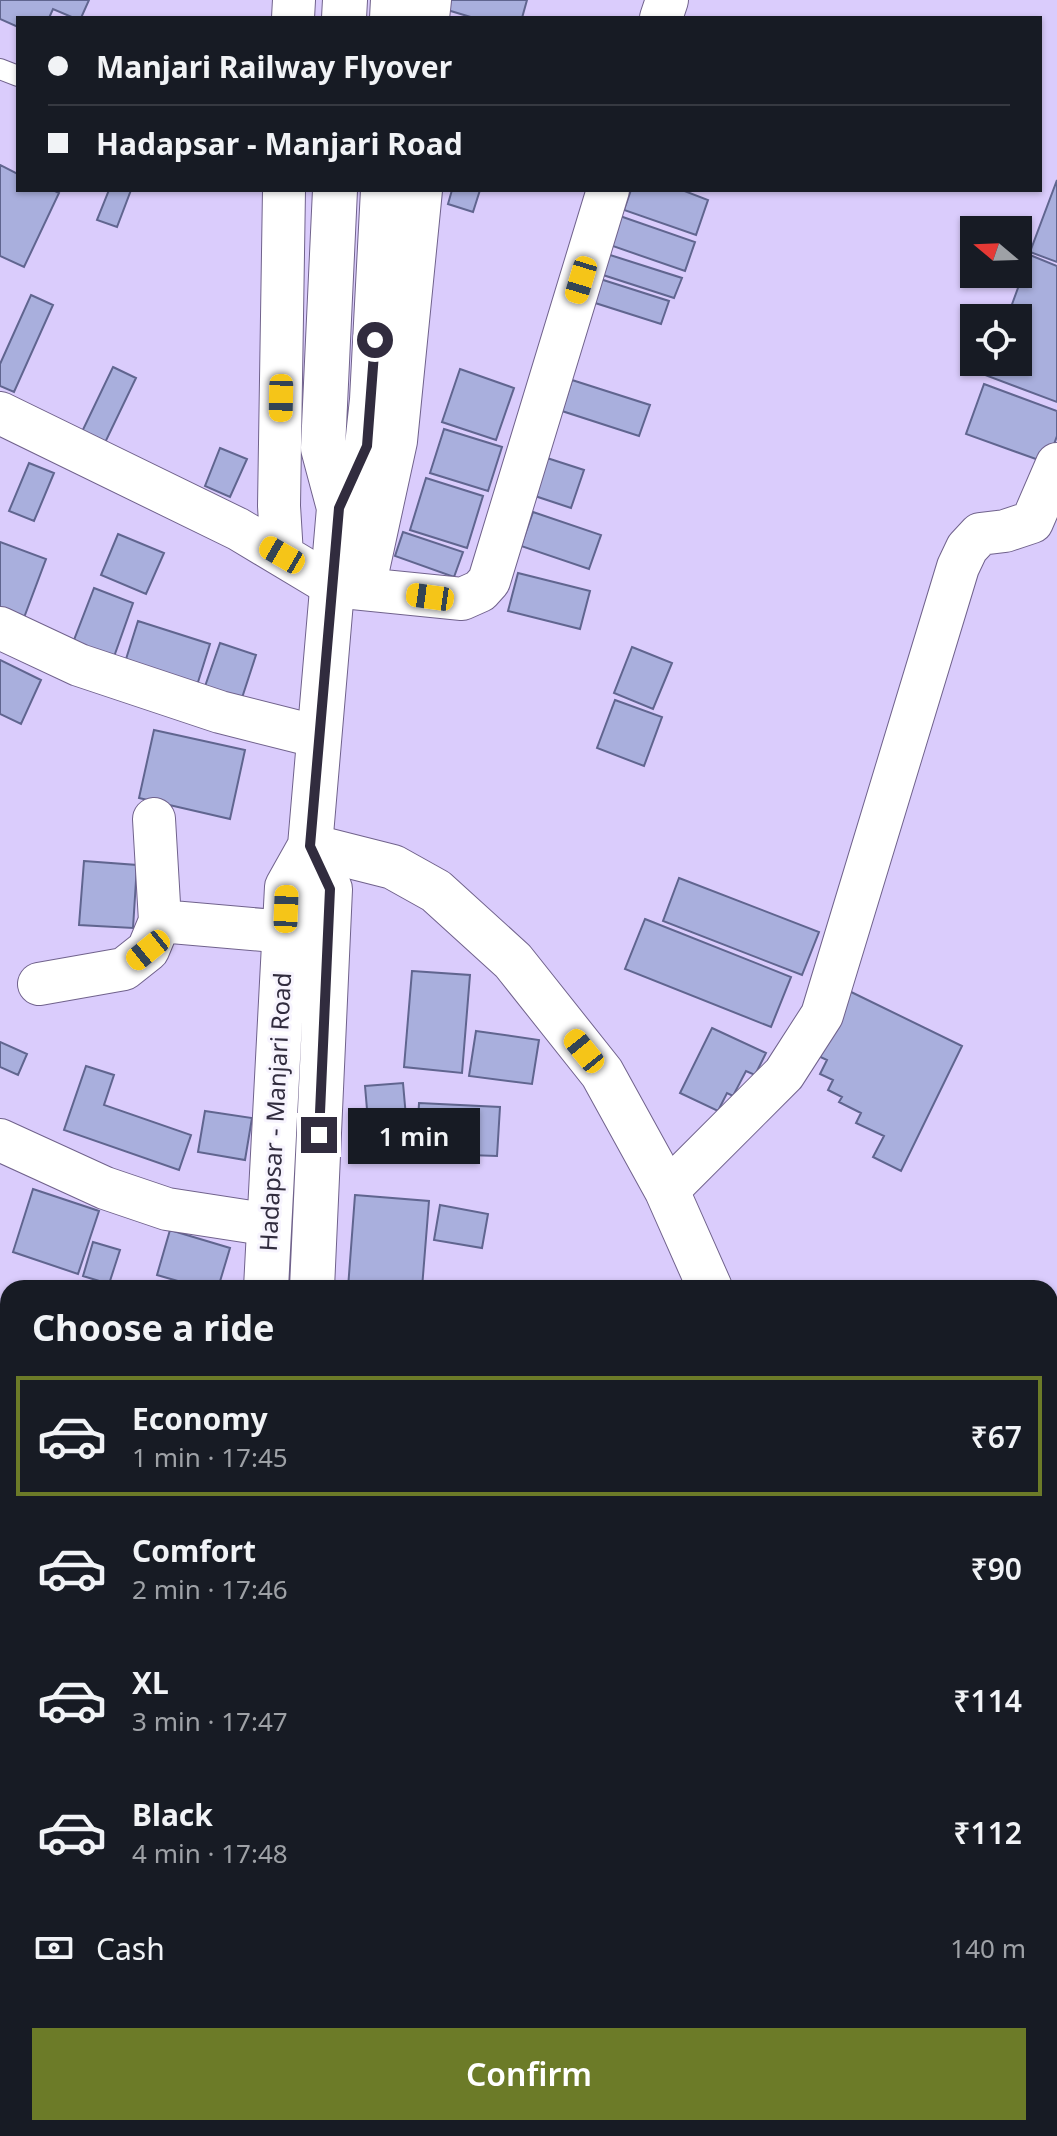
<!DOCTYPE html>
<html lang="en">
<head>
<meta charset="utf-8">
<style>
  :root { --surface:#171b24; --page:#242831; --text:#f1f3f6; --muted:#9ea1a6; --line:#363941; --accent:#6c7b28 }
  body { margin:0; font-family:"Noto Sans",sans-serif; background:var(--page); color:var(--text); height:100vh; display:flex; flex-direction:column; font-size:30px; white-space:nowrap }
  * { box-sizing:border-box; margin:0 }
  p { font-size:26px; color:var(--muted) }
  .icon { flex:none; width:44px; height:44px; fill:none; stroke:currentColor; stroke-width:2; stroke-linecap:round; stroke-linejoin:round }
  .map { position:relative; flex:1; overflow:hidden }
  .sheet { position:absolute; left:0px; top:1280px; width:1058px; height:856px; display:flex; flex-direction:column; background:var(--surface); border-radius:24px 24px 0 0; box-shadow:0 2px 6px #0004 }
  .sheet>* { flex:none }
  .guide { position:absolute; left:16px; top:16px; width:1026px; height:176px; border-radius:0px; box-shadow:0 2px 6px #0004; display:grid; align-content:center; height:176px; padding:0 32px; background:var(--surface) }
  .needle { width:52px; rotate:289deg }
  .fabs { position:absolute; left:960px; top:216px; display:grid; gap:16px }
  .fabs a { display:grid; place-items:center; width:72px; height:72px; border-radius:0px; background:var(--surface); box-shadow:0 2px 6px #0004; font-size:40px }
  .end { position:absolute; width:36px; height:36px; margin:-18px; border:10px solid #312c3e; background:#fff; box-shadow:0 0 0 4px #fff }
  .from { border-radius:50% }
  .bubble { position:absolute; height:56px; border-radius:0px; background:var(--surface); box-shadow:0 2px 6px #0004; font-size:26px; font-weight:600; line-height:56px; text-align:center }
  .car { position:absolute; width:24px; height:48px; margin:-24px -12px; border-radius:10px; box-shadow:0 0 6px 2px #0007; background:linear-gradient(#f5c518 24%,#345 0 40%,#f5c518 0 76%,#345 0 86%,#f5c518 0) }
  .guide b { display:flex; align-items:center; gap:28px; height:76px; font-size:30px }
  .guide b+b { border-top:2px solid var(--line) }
  .guide i { width:20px; height:20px; background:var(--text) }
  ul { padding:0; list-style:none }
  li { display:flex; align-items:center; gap:24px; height:120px; margin:0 16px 12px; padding:0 16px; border:4px solid transparent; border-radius:0px }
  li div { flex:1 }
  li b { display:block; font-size:30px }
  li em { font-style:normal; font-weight:600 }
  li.selected { border-color:var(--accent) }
  li>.icon { width:72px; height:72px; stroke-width:1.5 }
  h2 { padding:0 32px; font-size:36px; line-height:96px }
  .pay { display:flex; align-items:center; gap:20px; height:88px; padding:0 32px; font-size:30px }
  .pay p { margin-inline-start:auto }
  .button { display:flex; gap:16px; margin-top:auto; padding:16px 32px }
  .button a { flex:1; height:92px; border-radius:0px; background:var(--accent); color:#fff; font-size:32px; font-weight:600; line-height:92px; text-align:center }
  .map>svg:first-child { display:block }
  .building { fill:#a9afdd; stroke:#60658f; stroke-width:2 }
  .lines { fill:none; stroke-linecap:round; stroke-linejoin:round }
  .service-casing { stroke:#70628c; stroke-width:22 }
  .minor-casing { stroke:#70628c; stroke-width:44 }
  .tertiary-casing { stroke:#70628c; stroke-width:46 }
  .primary-casing { stroke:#70628c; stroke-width:46 }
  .service { stroke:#fff; stroke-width:20 }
  .minor { stroke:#fff; stroke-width:42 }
  .tertiary { stroke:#fff; stroke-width:44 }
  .primary { stroke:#fff; stroke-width:44 }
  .route { stroke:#312c3e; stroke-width:10 }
  .labels { text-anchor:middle; stroke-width:6; stroke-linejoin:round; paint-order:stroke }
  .street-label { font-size:24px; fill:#312c3e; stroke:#f7f4fe }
</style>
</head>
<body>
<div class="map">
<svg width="1057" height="2136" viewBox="0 0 1057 2136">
  <rect width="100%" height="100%" fill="#daccfc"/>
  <path class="building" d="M0,0H89L81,18H74L53,9L49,18H18V27L0,19Z
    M436,0H527L522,18H474L434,6Z
    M0,165L18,174V190H53L59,193L24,267L0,256Z
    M1057,180V262L1030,252Z
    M109,190H131L117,227L97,220Z
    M452,190H480L473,212L448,204Z
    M631,190H682L708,200L696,235L624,210Z
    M617,215L695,242L685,271L607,244Z
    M607,254L682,278L674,298L600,274Z
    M1030,255L1057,266V402L985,375L990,362H1018V318H1007Z
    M597,278L669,301L661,324L589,301Z
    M31,295L53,305L14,392L0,386V364Z
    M113,367L136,378L101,451L78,440Z
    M460,369L514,388L496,440L442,422Z
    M572,380L650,405L639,436L562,411Z
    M984,384L1057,411V436L1047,463L966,434Z
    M444,429L502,447L488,491L430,473Z
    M220,448L247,459L230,497L205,486Z
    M547,458L584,470L571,508L535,496Z
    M29,463L54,473L34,521L9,511Z
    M426,478L483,496L467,548L410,530Z
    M533,512L601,535L589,569L521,546Z
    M403,532L463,552L454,577L395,556Z
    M118,534L164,553L146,594L101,575Z
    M0,542L46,559L22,623L0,614Z
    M518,573L590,591L580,629L508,611Z
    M94,588L133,603L110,668L69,653Z
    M138,621L210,644L193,698L121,675Z
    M220,643L256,655L239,707L202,695Z
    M632,647L672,663L653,709L614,693Z
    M0,660L41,680L21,724L0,714Z
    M615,700L662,717L644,766L597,748Z
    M154,730L245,750L230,819L139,798Z
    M84,861L137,865L133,928L79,925Z
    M679,878L819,932L802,975L663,921Z
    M645,919L791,977L771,1027L625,969Z
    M412,971L470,975L462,1073L404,1067Z
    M845,989L962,1046L901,1171L873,1157L884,1136L856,1123L861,1113L839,1102L842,1097L828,1090L833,1080L820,1074L827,1060L814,1054Z
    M712,1028L766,1053L755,1075L746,1071L733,1096L727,1093L718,1111L680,1093Z
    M476,1031L539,1040L532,1084L469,1076Z
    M0,1042L27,1054L18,1075L0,1067Z
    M86,1066L114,1075L104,1105L191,1135L179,1170L64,1130Z
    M403,1083L406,1117L368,1121L365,1086Z
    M419,1103L500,1107L497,1156L440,1154L441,1141L417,1140Z
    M205,1111L252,1118L245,1160L198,1152Z
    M33,1189L99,1211L78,1274L13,1252Z
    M355,1195L429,1201L422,1288H348Z
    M440,1205L488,1214L482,1248L434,1240Z
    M170,1230L230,1248L218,1288H202L157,1275Z
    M93,1242L120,1250L109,1284L83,1276Z
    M0,1310L8,1314V1345L3,1354L0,1353Z
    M0,1400L8,1404V1466L0,1462Z
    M1050,1503L1057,1506V1568L1050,1565Z
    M1050,1572L1057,1578L1055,1646L1050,1642Z
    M1050,1700L1057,1704V1761L1050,1758Z
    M1056,1981H1057V2067L1050,2065V1998Z
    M1050,2079L1057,2081V2128L1050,2126Z
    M0,2101L8,2106V2128H76L72,2136H0Z
    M296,2128H347L344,2136H294Z
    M393,2128H456L454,2136H406L392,2133Z
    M566,2128H653L651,2136H563Z
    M721,2128H765L763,2136H719Z
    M780,2128H816L813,2136H777Z
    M835,2128H899L897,2136H832Z
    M951,2128H973L998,2136H948Z
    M1012,2128H1022L1042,2136H1009Z"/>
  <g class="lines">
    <defs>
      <path id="service" d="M0,69L18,76"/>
      <path id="minor" d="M293,18L294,0
        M428,18L430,0
        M661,18L667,0
        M0,413L238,529L333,586L462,599L480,591L489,581L608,190
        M282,555L279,506L284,190
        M364,588L396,441L421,190
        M0,628L79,665L220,712L319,737
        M154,819L160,921L286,932
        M39,984L124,969L148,950L160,921
        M0,1140L105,1188L167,1209L270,1225
        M667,1191L784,1074L822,1015L958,567L967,548L980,534L1005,531L1032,522L1057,464
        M1050,1369L1057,1342
        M1050,1676L1057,1666
        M0,1726L8,1730
        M1050,1830L1057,1813
        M0,1905L8,1909
        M0,2004L8,2008
        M554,2136L556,2128
        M712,2136L714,2128
        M934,2136L938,2128"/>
      <path id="tertiary" d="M310,846L393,867L436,891L513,961L602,1073L667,1191L710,1288
        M1050,1906L1057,1915"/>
      <path id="primary" d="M344,18L345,0
        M392,18L393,0
        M339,508L367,446L372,400L383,190
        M310,846L330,889L312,1288
        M266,1288L287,887L310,846L339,508L323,448L335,190
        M208,2136V2128
        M253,2136V2128"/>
    </defs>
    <use href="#service" class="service-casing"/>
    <use href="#minor" class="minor-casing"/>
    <use href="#tertiary" class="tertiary-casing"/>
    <use href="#primary" class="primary-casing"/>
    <use href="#service" class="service"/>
    <use href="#minor" class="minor"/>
    <use href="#tertiary" class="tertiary"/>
    <use href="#primary" class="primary"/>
  </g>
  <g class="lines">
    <path class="route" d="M319,1135L330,889L310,846L339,508L367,446L375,340"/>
  </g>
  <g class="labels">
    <g class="street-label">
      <text transform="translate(276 1112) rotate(-87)" y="8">Hadapsar - Manjari Road</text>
    </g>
  </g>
</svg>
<div class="fabs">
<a><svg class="needle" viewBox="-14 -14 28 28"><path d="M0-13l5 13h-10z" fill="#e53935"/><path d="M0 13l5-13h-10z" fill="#9ea1a6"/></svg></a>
<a><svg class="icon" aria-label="locate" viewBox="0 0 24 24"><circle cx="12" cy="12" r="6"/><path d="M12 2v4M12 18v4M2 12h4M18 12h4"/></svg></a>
</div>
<i class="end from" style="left:375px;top:340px"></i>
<i class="end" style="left:319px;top:1135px"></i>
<div class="bubble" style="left:348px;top:1108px;width:132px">1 min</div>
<i class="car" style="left:581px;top:280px;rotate:197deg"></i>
<i class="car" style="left:281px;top:398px;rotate:181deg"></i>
<i class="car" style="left:282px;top:555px;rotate:300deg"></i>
<i class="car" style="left:430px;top:597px;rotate:278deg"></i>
<i class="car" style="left:286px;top:909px;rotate:2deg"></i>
<i class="car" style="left:148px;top:950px;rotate:231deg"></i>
<i class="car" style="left:584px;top:1051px;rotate:321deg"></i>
<div class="guide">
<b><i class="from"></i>Manjari Railway Flyover</b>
<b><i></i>Hadapsar - Manjari Road</b>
</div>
<section class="sheet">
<h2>Choose a ride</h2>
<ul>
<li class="selected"><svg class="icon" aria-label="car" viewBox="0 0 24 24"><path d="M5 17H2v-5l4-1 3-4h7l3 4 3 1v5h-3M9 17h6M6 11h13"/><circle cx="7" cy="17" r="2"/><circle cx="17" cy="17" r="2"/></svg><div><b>Economy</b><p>1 min · 17:45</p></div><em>₹67</em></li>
<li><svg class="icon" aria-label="car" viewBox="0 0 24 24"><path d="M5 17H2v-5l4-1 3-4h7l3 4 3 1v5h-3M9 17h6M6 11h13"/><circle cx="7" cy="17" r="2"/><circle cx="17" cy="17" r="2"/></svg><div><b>Comfort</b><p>2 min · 17:46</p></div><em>₹90</em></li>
<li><svg class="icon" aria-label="car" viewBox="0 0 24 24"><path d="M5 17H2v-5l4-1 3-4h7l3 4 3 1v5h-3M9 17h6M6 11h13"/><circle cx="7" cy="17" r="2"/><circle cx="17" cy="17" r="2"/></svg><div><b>XL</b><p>3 min · 17:47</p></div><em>₹114</em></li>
<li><svg class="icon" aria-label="car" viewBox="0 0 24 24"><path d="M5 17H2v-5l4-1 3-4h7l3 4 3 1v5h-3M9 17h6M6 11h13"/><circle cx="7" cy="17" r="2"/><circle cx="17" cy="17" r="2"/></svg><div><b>Black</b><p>4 min · 17:48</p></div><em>₹112</em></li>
</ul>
<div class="pay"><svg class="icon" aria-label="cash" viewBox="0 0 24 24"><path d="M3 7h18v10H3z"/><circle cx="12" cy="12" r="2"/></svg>Cash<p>140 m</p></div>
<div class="button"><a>Confirm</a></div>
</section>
</div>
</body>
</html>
